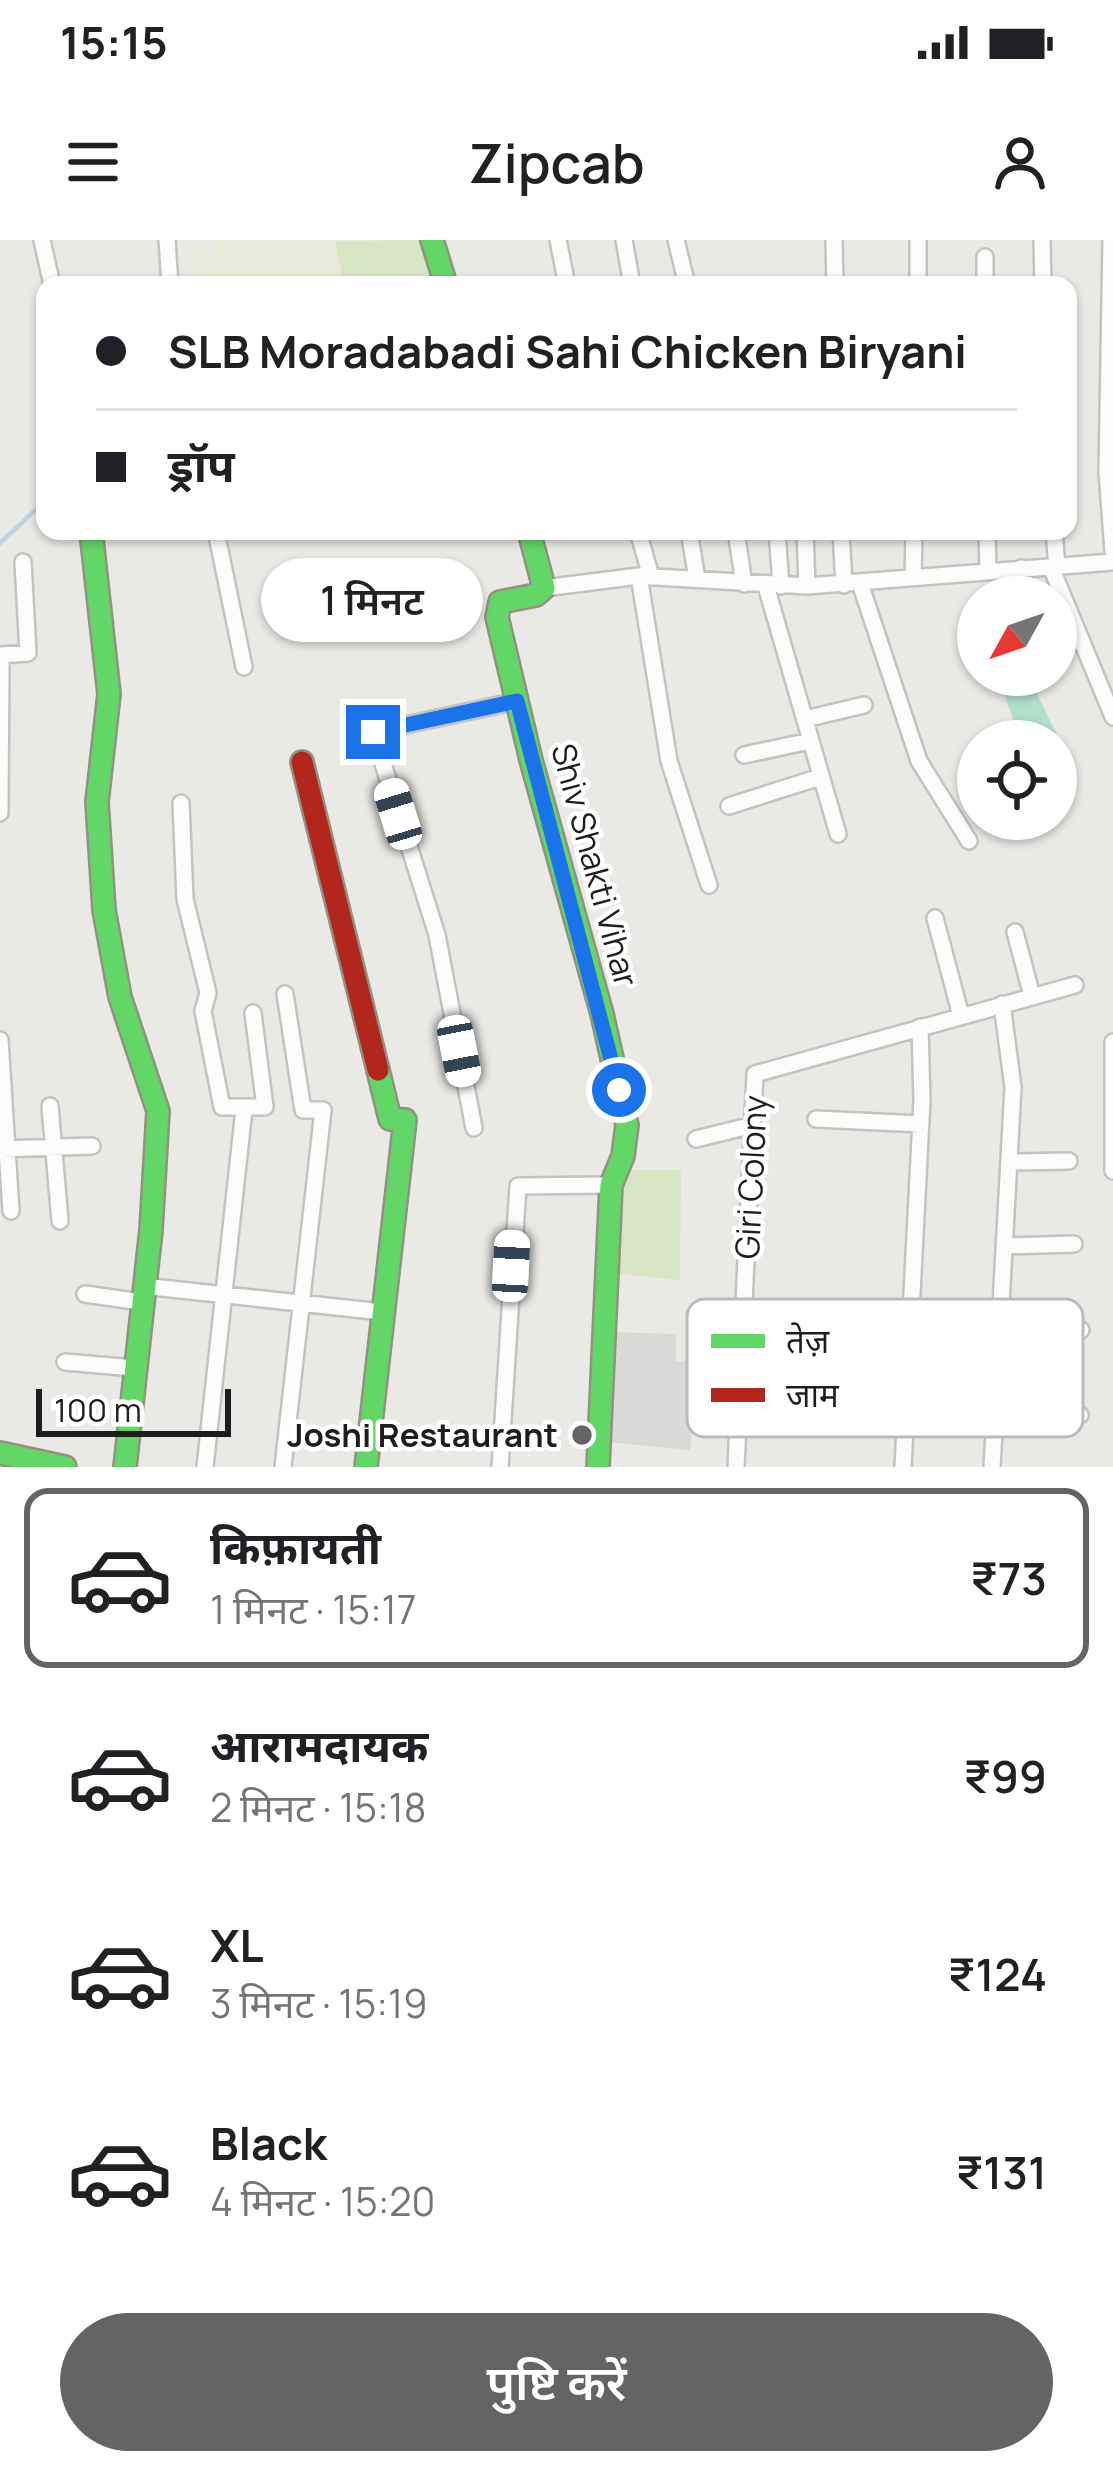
<!DOCTYPE html>
<html lang="hi">
<head>
<meta charset="utf-8">
<style>
  :root { --surface:#fff; --page:#f2f2f2; --text:#202124; --muted:#757577; --line:#e0e0e0; --accent:#656463 }
  body { margin:0; font-family:Manrope,"Noto Sans Devanagari",sans-serif; background:var(--page); color:var(--text); height:100vh; display:flex; flex-direction:column; font-size:45px; white-space:nowrap }
  * { box-sizing:border-box; margin:0 }
  p { font-size:39px; color:var(--muted) }
  .icon { flex:none; width:66px; height:66px; fill:none; stroke:currentColor; stroke-width:2; stroke-linecap:round; stroke-linejoin:round }
  .map { position:relative; height:1227px; overflow:hidden }
  .sheet { display:flex; flex-direction:column; background:var(--surface); flex:1 }
  .sheet>* { flex:none }
  .top-card { position:absolute; left:36px; top:36px; width:1041px; height:264px; border-radius:24px; box-shadow:0 3px 9px #0004; display:grid; align-content:center; height:264px; padding:0 60px; background:var(--surface) }
  .needle { width:78px; rotate:230deg }
  .tools { position:absolute; left:957px; top:336px; display:grid; gap:24px }
  .tools a { display:grid; place-items:center; width:120px; height:120px; border-radius:50%; background:var(--surface); box-shadow:0 3px 9px #0004; font-size:60px }
  .scale { position:absolute; left:36px; bottom:30px; width:195px; box-sizing:border-box; padding-left:12px; border:6px solid #1d1d1d; border-top:0; font-size:33px; line-height:42px; white-space:nowrap; color:#1d1d1d; -webkit-text-stroke:9px #fff; paint-order:stroke }
  .end { position:absolute; width:54px; height:54px; margin:-27px; border:15px solid #1a73e8; background:#fff; box-shadow:0 0 0 6px #fff }
  .from { border-radius:50% }
  .bubble { position:absolute; height:84px; border-radius:42px; background:var(--surface); box-shadow:0 3px 9px #0004; font-size:39px; font-weight:600; line-height:84px; text-align:center }
  .car { position:absolute; width:36px; height:72px; margin:-36px -18px; border-radius:15px; box-shadow:0 0 9px 3px #0007; background:linear-gradient(#fff 24%,#345 0 40%,#fff 0 76%,#345 0 86%,#fff 0) }
  .top-card b { display:flex; align-items:center; gap:42px; height:114px; font-size:45px }
  .top-card b+b { border-top:3px solid var(--line) }
  .top-card i { width:30px; height:30px; background:var(--text) }
  ul { padding:21px 0 0; list-style:none }
  li { display:flex; align-items:center; gap:36px; height:180px; margin:0 24px 18px; padding:0 36px; border:6px solid transparent; border-radius:24px }
  li div { flex:1 }
  li b { display:block; font-size:45px }
  li em { font-style:normal; font-weight:600 }
  li.current { border-color:var(--accent) }
  li>.icon { width:108px; height:108px; stroke-width:1.5 }
  .action { display:flex; gap:24px; margin-top:auto; padding:24px 60px }
  .action a { flex:1; height:138px; border-radius:72px; background:var(--accent); color:#fff; font-size:48px; font-weight:600; line-height:138px; text-align:center }
  .status { display:flex; justify-content:space-between; align-items:center; height:84px; padding:0 60px; background:var(--surface); direction:ltr }
  .status svg { height:33px; fill:currentColor }
  header { display:flex; justify-content:space-between; align-items:center; height:156px; padding:0 60px; background:var(--surface); font-size:54px; font-weight:600 }
  .map>svg:first-child { display:block }
  .residential { fill:#dad9d7 }
  .farmland { fill:#eaead9 }
  .grass { fill:#d7e7c6 }
  .pitch { fill:#b3e0cd }
  .lines { fill:none; stroke-linecap:round; stroke-linejoin:round }
  .stream { stroke:#bbd5dd; stroke-width:4.5 }
  .street-casing { stroke:#c4c3c2; stroke-width:20 }
  .fast-casing { stroke:#92937f; stroke-width:26 }
  .jam-casing { stroke:#92937f; stroke-width:26 }
  .street { stroke:#fcfcfb; stroke-width:15 }
  .fast { stroke:#63d668; stroke-width:21 }
  .jam { stroke:#b3261e; stroke-width:21 }
  .route { stroke:#1a73e8; stroke-width:15 }
  .poi-dot { fill:#656463; stroke:#fff; stroke-width:4.5 }
  .labels { text-anchor:middle; stroke-width:9; stroke-linejoin:round; paint-order:stroke }
  .street-label { font-size:33px; fill:#1d1d1d; stroke:#fff }
  .poi-label { font-size:33px; font-weight:bold; fill:#1d1d1d; stroke:#fff; text-anchor:end }
  .key { fill:#fff; stroke:#bbb; stroke-width:3 }
  .key-label { font-size:33px; fill:#1d1d1d }
</style>
</head>
<body>
<div class="status"><b>15:15</b><svg viewBox="0 0 49 12"><path d="M0 12V9h3v3zM5 12V6h3v6zM10 12V3h3v9zM15 12V0h3v12zM26 1h20v11H26zM47 4h2v5h-2z"/></svg></div>
<header><svg class="icon" aria-label="menu" viewBox="0 0 24 24"><path d="M4 6h16M4 12h16M4 18h16"/></svg>Zipcab<svg class="icon" aria-label="person" viewBox="0 0 24 24"><circle cx="12" cy="8" r="4"/><path d="M4 21q1-7 8-7t8 7"/></svg></header>
<div class="map">
<svg width="1113" height="1227" viewBox="0 0 1113 1227">
  <rect width="100%" height="100%" fill="#ebe9e6"/>
  <path class="residential" d="M614,1092L676,1094V1121L699,1122L690,1210L607,1202Z"/>
  <path class="farmland" d="M213,0H335L344,45H194L191,7L212,10Z"/>
  <path class="grass" d="M424,0L437,45H344L335,1Z
    M626,930H681L680,1040L617,1034L621,945Z"/>
  <path class="pitch" d="M997,435H1028L1057,495L1021,501Z"/>
  <g class="lines">
    <path class="stream" d="M0,303L45,261"/>
    <defs>
      <path id="street" d="M42,0L52,45
        M167,0L170,45
        M558,0L567,45
        M624,0L632,45
        M676,0L687,45
        M834,0L835,45
        M918,0V45
        M1042,0L1043,45
        M1111,0L1107,232L1113,311
        M985,45V17
        M216,291L244,427
        M638,291L651,337
        M689,291L697,339
        M736,291L744,344
        M777,291L781,346
        M805,291L807,346
        M841,291L844,345
        M987,291L988,331
        M1054,291L1057,327
        M1051,327L1113,477
        M1021,328L1029,357
        M639,336L669,521L709,645
        M913,338L914,291
        M860,343L919,521L969,601
        M766,346L838,594
        M544,348L639,336L807,346L1113,322
        M805,479L864,465
        M744,515L810,501
        M181,563L185,659L208,753L203,771L222,867H265L253,773
        M729,566L820,537
        M0,573L1,415L28,413L23,322
        M935,678L961,776
        M1015,692L1032,756
        M0,800L11,971
        M1113,802V931
        M50,866L60,981
        M816,879L921,884
        M474,888L437,695L373,492L517,461
        M696,899L753,885
        M0,909L92,906
        M1010,922L1069,921
        M1004,1006L1074,1004
        M143,1046L382,1072
        M85,1054L141,1062
        M999,1086L1081,1090
        M65,1122L134,1128
        M740,1169L846,1175
        M996,1170L1080,1175
        M205,1227L244,869
        M283,1227L323,870H303L285,754
        M500,1227L518,946L611,945
        M736,1227L755,834L1075,745
        M903,1227L922,860L920,787
        M992,1227L1013,847L1002,764"/>
      <path id="fast" d="M432,0L446,45
        M91,291L109,454L97,562L104,670L120,757L158,871L151,990L125,1227
        M529,291L544,348L536,355L500,362L497,377L531,520L602,774L627,885L623,916L611,945L598,1227
        M0,1213L65,1227
        M366,1227L405,880L390,879L378,830"/>
      <path id="jam" d="M302,522L378,830"/>
    </defs>
    <use href="#street" class="street-casing"/>
    <use href="#fast" class="fast-casing"/>
    <use href="#jam" class="jam-casing"/>
    <use href="#street" class="street"/>
    <use href="#fast" class="fast"/>
    <use href="#jam" class="jam"/>
  </g>
  <g class="lines">
    <path class="route" d="M373,492L517,461L619,850"/>
  </g>
  <circle class="poi-dot" cx="582" cy="1195" r="12"/>
  <g class="labels">
    <g class="street-label">
      <text transform="translate(595 625) rotate(75)" y="12">Shiv Shakti Vihar</text>
      <text transform="translate(751 937) rotate(-87)" y="12">Giri Colony</text>
    </g>
    <g class="poi-label">
      <text x="558" y="1207">Joshi Restaurant</text>
    </g>
  </g>
  <rect x="687" y="1059" width="396" height="138" rx="18" class="key"/>
  <rect x="711" y="1094" width="54" height="14" fill="#63d668"/>
  <rect x="711" y="1148" width="54" height="14" fill="#b3261e"/>
  <g class="key-label">
    <text x="786" y="1113">तेज़</text>
    <text x="786" y="1167">जाम</text>
  </g>
</svg>
<div class="tools">
<a><svg class="needle" viewBox="-14 -14 28 28"><path d="M0-13l5 13h-10z" fill="#e53935"/><path d="M0 13l5-13h-10z" fill="#757577"/></svg></a>
<a><svg class="icon" aria-label="locate" viewBox="0 0 24 24"><circle cx="12" cy="12" r="6"/><path d="M12 2v4M12 18v4M2 12h4M18 12h4"/></svg></a>
</div>
<div class="scale">100 m</div>
<i class="end from" style="left:619px;top:850px"></i>
<i class="end" style="left:373px;top:492px"></i>
<div class="bubble" style="left:261px;top:318px;width:222px">1 मिनट</div>
<i class="car" style="left:398px;top:574px;rotate:343deg"></i>
<i class="car" style="left:459px;top:811px;rotate:169deg"></i>
<i class="car" style="left:511px;top:1026px;rotate:3deg"></i>
<div class="top-card">
<b><i class="from"></i>SLB Moradabadi Sahi Chicken Biryani</b>
<b><i></i>ड्रॉप</b>
</div>
</div>
<section class="sheet">
<ul>
<li class="current"><svg class="icon" aria-label="car" viewBox="0 0 24 24"><path d="M5 17H2v-5l4-1 3-4h7l3 4 3 1v5h-3M9 17h6M6 11h13"/><circle cx="7" cy="17" r="2"/><circle cx="17" cy="17" r="2"/></svg><div><b>किफ़ायती</b><p>1 मिनट · 15:17</p></div><em>₹73</em></li>
<li><svg class="icon" aria-label="car" viewBox="0 0 24 24"><path d="M5 17H2v-5l4-1 3-4h7l3 4 3 1v5h-3M9 17h6M6 11h13"/><circle cx="7" cy="17" r="2"/><circle cx="17" cy="17" r="2"/></svg><div><b>आरामदायक</b><p>2 मिनट · 15:18</p></div><em>₹99</em></li>
<li><svg class="icon" aria-label="car" viewBox="0 0 24 24"><path d="M5 17H2v-5l4-1 3-4h7l3 4 3 1v5h-3M9 17h6M6 11h13"/><circle cx="7" cy="17" r="2"/><circle cx="17" cy="17" r="2"/></svg><div><b>XL</b><p>3 मिनट · 15:19</p></div><em>₹124</em></li>
<li><svg class="icon" aria-label="car" viewBox="0 0 24 24"><path d="M5 17H2v-5l4-1 3-4h7l3 4 3 1v5h-3M9 17h6M6 11h13"/><circle cx="7" cy="17" r="2"/><circle cx="17" cy="17" r="2"/></svg><div><b>Black</b><p>4 मिनट · 15:20</p></div><em>₹131</em></li>
</ul>
<div class="action"><a>पुष्टि करें</a></div>
</section>
</body>
</html>
